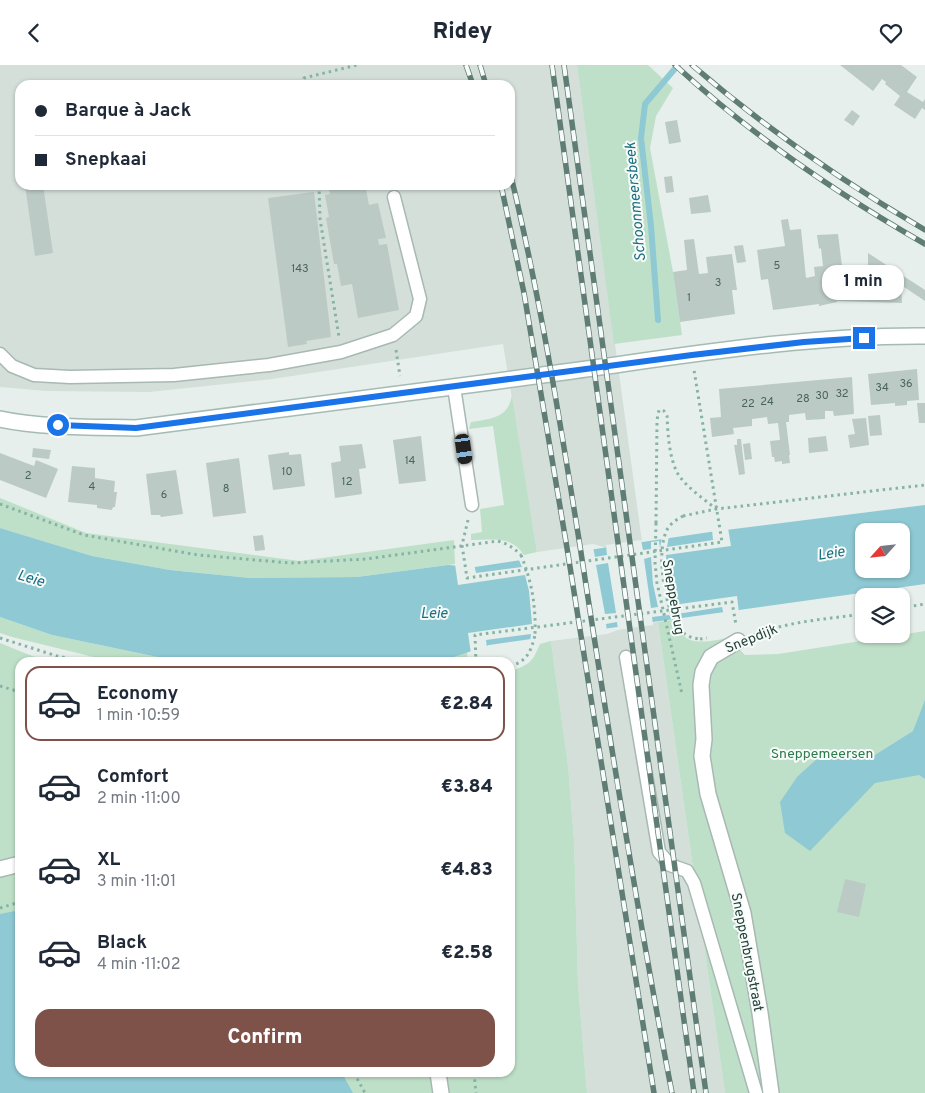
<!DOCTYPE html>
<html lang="en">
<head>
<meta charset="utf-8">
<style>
  :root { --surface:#fff; --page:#f6f6f7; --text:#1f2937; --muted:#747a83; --line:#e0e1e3; --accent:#7f5249 }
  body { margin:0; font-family:Overpass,sans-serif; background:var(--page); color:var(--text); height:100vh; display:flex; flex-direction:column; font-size:19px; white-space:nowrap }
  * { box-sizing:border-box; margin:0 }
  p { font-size:16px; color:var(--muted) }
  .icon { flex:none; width:28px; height:28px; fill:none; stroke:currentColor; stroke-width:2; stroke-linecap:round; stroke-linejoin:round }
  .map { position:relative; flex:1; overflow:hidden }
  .drawer { position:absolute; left:15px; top:592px; width:500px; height:420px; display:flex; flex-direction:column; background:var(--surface); border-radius:15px; box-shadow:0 1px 4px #0004 }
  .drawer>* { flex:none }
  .top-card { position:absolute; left:15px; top:15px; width:500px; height:110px; border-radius:15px; box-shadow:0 1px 4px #0004; display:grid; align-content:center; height:110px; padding:0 20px; background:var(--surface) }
  .needle { width:32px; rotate:243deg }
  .tools { position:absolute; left:855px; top:458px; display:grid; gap:10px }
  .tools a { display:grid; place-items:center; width:55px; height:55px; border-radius:10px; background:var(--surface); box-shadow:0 1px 4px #0004; font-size:25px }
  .end { position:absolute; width:22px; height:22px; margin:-11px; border:6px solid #1a73e8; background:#fff; box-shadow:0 0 0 2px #fff }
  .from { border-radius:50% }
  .bubble { position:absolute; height:35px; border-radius:15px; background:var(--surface); box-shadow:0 1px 4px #0004; font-size:16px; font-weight:800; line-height:35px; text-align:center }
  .car { position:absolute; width:15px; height:30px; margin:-15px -8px; border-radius:6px; box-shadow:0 0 4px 1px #0007; background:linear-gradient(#222 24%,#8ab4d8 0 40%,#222 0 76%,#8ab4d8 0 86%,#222 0) }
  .top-card b { display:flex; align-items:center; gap:18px; height:48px; font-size:19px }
  .top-card b+b { border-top:1px solid var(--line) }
  .top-card i { width:12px; height:12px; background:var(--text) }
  ul { padding:9px 0 0; list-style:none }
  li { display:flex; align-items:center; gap:15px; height:75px; margin:0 10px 8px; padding:0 10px; border:2px solid transparent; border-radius:15px }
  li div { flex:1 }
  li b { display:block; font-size:19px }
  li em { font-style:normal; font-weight:800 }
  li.current { border-color:var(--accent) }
  li>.icon { width:45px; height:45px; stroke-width:1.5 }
  .primary-button { display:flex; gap:10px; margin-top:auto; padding:10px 20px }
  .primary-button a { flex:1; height:58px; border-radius:15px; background:var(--accent); color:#fff; font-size:20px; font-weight:800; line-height:58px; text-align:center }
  header { display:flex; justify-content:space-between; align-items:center; height:65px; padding:0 20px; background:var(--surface); font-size:22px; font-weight:800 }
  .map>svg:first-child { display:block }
  .built { fill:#d4dfda; fill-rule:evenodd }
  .green { fill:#bfe0c8 }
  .water { fill:#8ec9d4; fill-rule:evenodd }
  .pier { fill:#e6efeb; fill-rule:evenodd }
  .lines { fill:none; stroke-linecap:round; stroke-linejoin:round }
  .stream { stroke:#8ec9d4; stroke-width:6 }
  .building { fill:#bbcac4 }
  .lane-casing { stroke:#a8b8b2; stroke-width:15 }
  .street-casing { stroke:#a8b8b2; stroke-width:18 }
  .secondary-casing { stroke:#a4bbb3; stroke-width:18 }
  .path { stroke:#86b3a5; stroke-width:3; stroke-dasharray:2.5 4; stroke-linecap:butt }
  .lane { stroke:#fff; stroke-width:12 }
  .street { stroke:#fff; stroke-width:15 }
  .secondary { stroke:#fff; stroke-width:15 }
  .rail-casing { stroke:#5f7d75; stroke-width:5.5 }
  .rail { stroke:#f7fbf9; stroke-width:4; stroke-dasharray:11; stroke-linecap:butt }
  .path-bridge { stroke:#86b3a5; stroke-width:3; stroke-dasharray:2.5 4; stroke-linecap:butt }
  .route { stroke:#1a73e8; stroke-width:6 }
  .labels { text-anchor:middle; stroke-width:4; stroke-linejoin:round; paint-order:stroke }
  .number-label { font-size:11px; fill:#4a645c }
  .street-label { font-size:14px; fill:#24423a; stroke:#f7fbf9 }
  .park-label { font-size:14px; fill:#2d7a4b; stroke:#f7fbf9 }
  .water-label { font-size:15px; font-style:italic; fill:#1c6f80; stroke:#f7fbf9 }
</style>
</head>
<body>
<header><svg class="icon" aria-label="back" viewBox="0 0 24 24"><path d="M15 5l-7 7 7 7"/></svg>Ridey<svg class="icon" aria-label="heart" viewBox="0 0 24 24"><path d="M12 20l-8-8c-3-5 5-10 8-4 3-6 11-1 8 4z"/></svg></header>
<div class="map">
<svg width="925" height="1028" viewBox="0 0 925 1028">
  <rect width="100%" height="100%" fill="#e6efeb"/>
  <path class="built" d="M0,0H577L642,477L607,483L593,479L537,487L503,279L272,314L149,327L47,326L0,322ZM20,20H510V120H20Z
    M658,557L725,1028H587L578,919L574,774L568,700L551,576L607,569L629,561Z"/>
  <path class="green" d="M577,0H648L673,23L656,51L650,83L673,207L682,270L614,279Z
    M512,331L537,487L524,490C511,470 493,475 471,475V469L482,467L480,444L504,440L493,361L469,364L471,357C483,355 501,354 508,342C510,339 511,334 512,331Z
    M0,433L86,468L300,496L454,475L455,499L357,512L250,513L170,505L92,491L0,463Z
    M0,552L52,570L172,595L195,597H114L12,572L0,568Z
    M671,555C676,560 679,567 684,571C695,581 715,575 728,573L745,590L778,589L925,566V1028H725L658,557Z
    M551,576L568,700L574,774L578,919L587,1028H0V578L32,591L56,597L20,598V1008H510V606C529,600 532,598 540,579Z
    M467,587L468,597L401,598L454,592Z"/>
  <path class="water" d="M925,440V519L489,580L454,592L401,597H195L172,595L52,570L0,552V463L92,491L170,505L250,513L357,512L448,500L475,502L710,467ZM864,466H901V504H864Z
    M925,635V714L919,710L875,718L810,786L785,768L780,737L797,712L819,692L875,690L913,666Z
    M20,845V1008H342L353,1028H0V849Z"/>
  <path class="pier" d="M728,463L731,481L666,490L669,524L673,540L737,531L739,548L724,551L722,542L677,549L680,557H674L669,550L652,552L653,560L630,563L618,565L617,557L606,559L607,566L530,577L531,569L486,575L487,583L471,589L468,568L532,559L529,526L525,510L458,520L455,499H474L476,508L522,502L518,493L593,482L595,492L607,490L606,480L641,475L643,485L651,484V477L659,476L660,483L662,472L669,471L667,482L713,475L712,465ZM651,492L653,519L658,542L651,543L644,494ZM608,498L616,548L605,549L596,500Z"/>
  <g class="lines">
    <path class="stream" d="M658,255L651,161L641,73L645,39L678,0"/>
  </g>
  <path class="building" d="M840,0H901L917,12L907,27L923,37L925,34V45L922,43L915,54L894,40L900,31L885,19L886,17L882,14L873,26Z
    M852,45L860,51L853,61L844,55Z
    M677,55L681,77L669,79L665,57Z
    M672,111L674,127L666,128L664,112Z
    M25,120H43L53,188L35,191Z
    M328,120H383L366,124L369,140L378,138L386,173L378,174L379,180L387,179L399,245L358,253L352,219L341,221L337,199H334L326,153L329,152L325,130L330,129Z
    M314,127L331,272L306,276L307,279L288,282L268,133Z
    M708,130L711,147L691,149L689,133Z
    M788,154L790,165L801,164L806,213L815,211L814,202L823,201L821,183L819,184L817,170L838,169L843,209H853V205L864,206L865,209H868V188L925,225V236L901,220L902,238L837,236V237L819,241V239L773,245L768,214L761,215L757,185L785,181L781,155Z
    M694,174L699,209L708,208L706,192L732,189L737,225H732L735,249L680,257L673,207L687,205L684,175Z
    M743,180L746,197L737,198L734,181Z
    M917,304L919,335L907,336V340L895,341V338L871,340L868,309Z
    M852,312L854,349L834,351L833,346H825V354L806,355L805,348L789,350V357H786L790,390H789L790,398L782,399V396L775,397L774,392H772L770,376L780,375L778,358L768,359L767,352L752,354V361L733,363L734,369L712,372L710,353L721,352L719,324Z
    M917,338H925V358H919Z
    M880,350L882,370L870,371L868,351Z
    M866,353L869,380L850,383L848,370L855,369L852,354Z
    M421,371L426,416L399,419L393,375Z
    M826,371L828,386L809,388L808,373Z
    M737,374H741L745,409L739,410L734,380H737Z
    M750,378L752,394L745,395L743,379Z
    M362,379L366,403L359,404L362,429L335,433L331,398L341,396L339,381Z
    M33,383L51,385L49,394L32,392Z
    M289,387V390L301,389L305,421L273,425L268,390Z
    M0,388L34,401L36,395L58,404L46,433L0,415Z
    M239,393L246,448L213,452L206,398Z
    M72,401L95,403V413L115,416L114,427H117L115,442H113L112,445L97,443V440L68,437Z
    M176,405L183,449L161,452L160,450H151L146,409Z
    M263,470L265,485L255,486L253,471Z
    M845,814L866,819L859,852L837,847Z"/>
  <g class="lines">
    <defs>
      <path id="lane" d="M0,289L12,301L34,310L70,312L174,310L269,300L341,287L393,270L416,251L420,234L394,132
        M454,322L472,440
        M626,592L659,787L670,800L687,806L694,818L756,1028"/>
      <path id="street" d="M738,576L711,592L703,607L701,620L704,674L702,691L708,729L743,848L760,948L771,1028
        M0,804L20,799
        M438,1008L441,1028"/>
      <path id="secondary" d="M0,354C42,363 93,362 136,363C282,344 427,326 572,306C688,290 807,270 925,271"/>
    </defs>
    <use href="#lane" class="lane-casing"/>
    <use href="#street" class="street-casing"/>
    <use href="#secondary" class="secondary-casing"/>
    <path class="path" d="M305,20L304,13L357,0
      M319,120L320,154L339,272
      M396,285L400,311
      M0,439L84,470L198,490L291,498L366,494L498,476C508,479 514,483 521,490
      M683,451L716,444L925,420
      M468,455L462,480L467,513L722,477L694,305
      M656,458L657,355L659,345L664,346L667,351C668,369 669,393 678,409C687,423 703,433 716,444
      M901,543L925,539
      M754,570C789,556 827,554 864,549
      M0,573L57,591L91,598
      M700,574L707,573
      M671,580L682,629
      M476,598L475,570L732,537L736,560
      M510,601C527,597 531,586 535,570
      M0,621L20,627
      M0,843L20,837
      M354,1008L365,1028
      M474,1008L476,1028"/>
    <use href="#lane" class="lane"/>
    <use href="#street" class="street"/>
    <use href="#secondary" class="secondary"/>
    <defs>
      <path id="rail" d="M466,0L473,20
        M480,0L486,20
        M552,0L694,1028
        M564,0L706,1028
        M675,0C750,69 836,128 925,179
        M692,0C764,62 843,117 925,165
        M510,107C540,231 560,356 580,481C608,664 637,847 672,1028
        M501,120L524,228L567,483L654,1028"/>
    </defs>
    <use href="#rail" class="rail-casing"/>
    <use href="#rail" class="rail"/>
    <path class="path-bridge" d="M683,451C678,454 672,457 668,463C655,484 664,545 680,564C685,571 692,573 700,574
      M656,458L655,498L657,518L671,580
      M521,490C532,517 536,542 535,570"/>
  </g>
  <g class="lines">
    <path class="route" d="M58,360L136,363L692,290L804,277L864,273"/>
  </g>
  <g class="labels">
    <g class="number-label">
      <text x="777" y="204">5</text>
      <text x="300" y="207">143</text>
      <text x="718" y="221">3</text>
      <text x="689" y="236">1</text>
      <text x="906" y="322">36</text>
      <text x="882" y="326">34</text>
      <text x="842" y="332">32</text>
      <text x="822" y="334">30</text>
      <text x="803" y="337">28</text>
      <text x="767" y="340">24</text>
      <text x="748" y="342">22</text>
      <text x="410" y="399">14</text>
      <text x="287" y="410">10</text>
      <text x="28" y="414">2</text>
      <text x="347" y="420">12</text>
      <text x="92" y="425">4</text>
      <text x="226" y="427">8</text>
      <text x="164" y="433">6</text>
    </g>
    <g class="street-label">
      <text transform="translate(674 532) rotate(80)" y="5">Sneppebrug</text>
      <text transform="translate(751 573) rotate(-22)" y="5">Snepdijk</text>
      <text transform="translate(748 887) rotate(79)" y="5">Sneppenbrugstraat</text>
    </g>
    <g class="park-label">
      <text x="822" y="693">Sneppemeersen</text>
    </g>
    <g class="water-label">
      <text transform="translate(635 137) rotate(-95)" y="5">Schoonmeersbeek</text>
      <text transform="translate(831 488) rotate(-9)" y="5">Leie</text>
      <text transform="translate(31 513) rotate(16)" y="5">Leie</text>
      <text x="434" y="553">Leie</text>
    </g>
  </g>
</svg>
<div class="tools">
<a><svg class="needle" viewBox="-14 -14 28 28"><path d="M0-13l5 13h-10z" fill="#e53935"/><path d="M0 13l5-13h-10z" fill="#747a83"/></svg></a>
<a><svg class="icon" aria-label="layers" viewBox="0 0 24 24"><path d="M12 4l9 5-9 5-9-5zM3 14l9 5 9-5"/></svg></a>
</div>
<i class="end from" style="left:58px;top:360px"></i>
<i class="end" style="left:864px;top:273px"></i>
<div class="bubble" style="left:822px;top:200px;width:82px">1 min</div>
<i class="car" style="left:464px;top:384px;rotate:172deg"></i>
<div class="top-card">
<b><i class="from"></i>Barque à Jack</b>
<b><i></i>Snepkaai</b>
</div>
<section class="drawer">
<ul>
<li class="current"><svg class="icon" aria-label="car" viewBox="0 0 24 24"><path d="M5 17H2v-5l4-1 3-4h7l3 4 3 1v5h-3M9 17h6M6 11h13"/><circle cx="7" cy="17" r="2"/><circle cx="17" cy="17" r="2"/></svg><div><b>Economy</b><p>1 min · 10:59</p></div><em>€2.84</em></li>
<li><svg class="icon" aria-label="car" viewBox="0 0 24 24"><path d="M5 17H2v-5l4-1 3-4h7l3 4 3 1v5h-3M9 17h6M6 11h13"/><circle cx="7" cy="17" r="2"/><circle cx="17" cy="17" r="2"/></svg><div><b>Comfort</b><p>2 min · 11:00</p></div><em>€3.84</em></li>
<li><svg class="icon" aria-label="car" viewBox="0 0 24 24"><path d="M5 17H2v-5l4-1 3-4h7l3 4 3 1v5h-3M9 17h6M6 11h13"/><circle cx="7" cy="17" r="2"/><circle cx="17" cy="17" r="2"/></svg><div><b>XL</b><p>3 min · 11:01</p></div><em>€4.83</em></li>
<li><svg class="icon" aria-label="car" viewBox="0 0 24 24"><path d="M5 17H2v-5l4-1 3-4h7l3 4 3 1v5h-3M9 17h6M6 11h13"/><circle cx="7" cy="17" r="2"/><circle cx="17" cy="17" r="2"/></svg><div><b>Black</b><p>4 min · 11:02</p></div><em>€2.58</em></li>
</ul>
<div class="primary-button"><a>Confirm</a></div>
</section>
</div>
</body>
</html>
